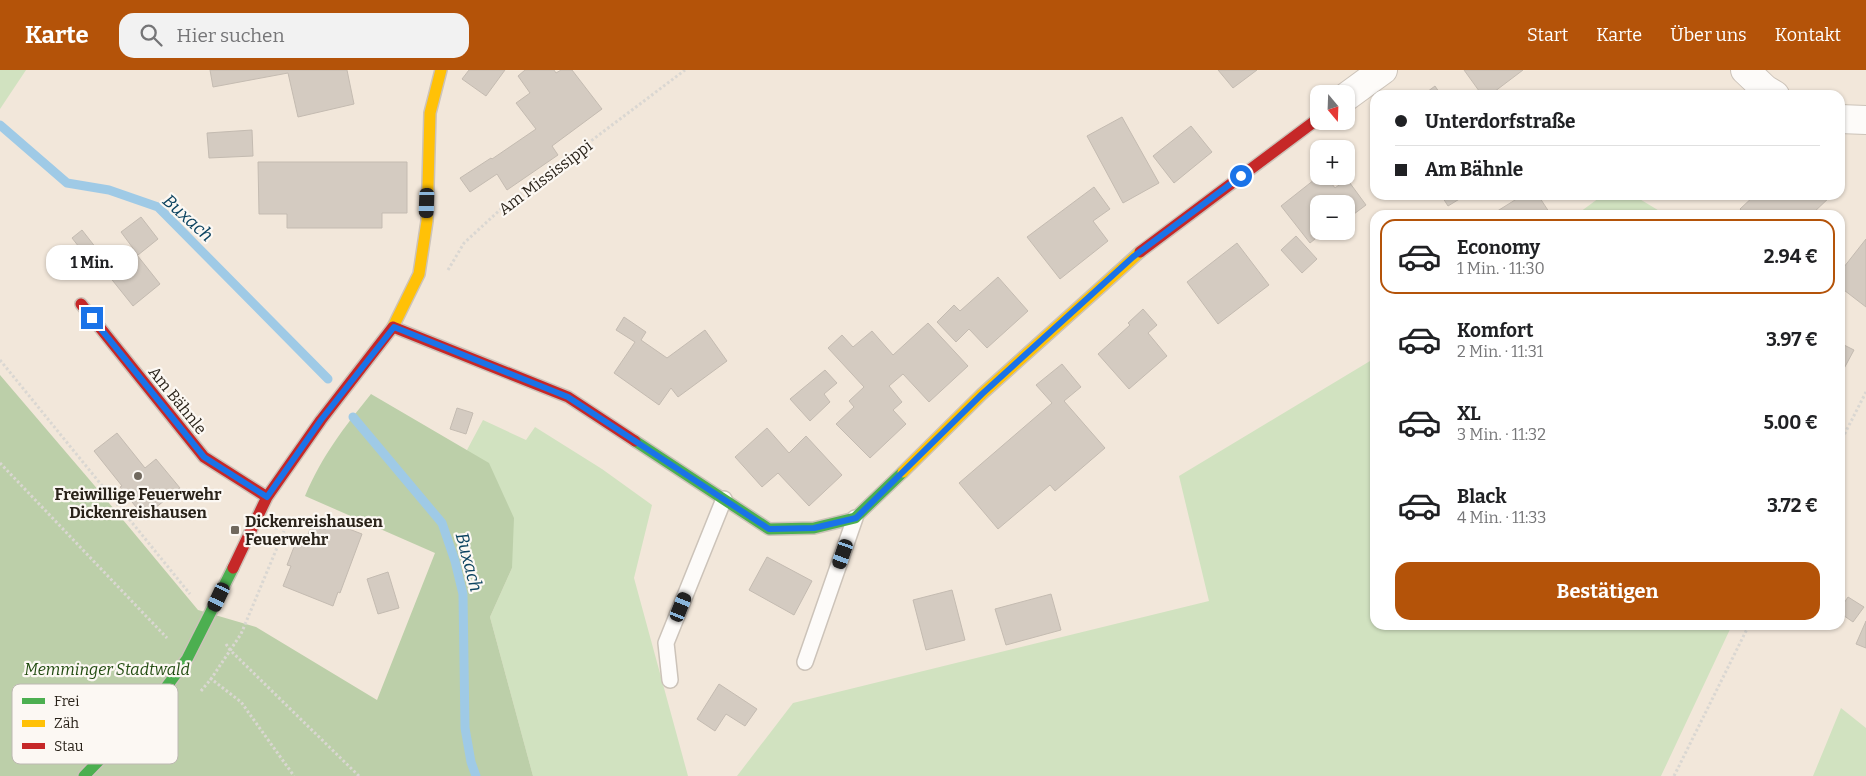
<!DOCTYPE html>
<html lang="de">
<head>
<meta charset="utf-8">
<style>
  :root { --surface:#fff; --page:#f2f2f2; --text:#202124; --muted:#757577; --line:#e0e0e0; --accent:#b45309 }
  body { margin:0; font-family:Bitter,serif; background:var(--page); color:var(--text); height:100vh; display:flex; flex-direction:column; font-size:19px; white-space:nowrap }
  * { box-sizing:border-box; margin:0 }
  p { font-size:16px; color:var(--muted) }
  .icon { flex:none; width:28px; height:28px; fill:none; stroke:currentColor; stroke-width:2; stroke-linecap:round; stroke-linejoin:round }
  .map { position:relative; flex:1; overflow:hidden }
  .panel { position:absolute; left:1370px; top:140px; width:475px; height:420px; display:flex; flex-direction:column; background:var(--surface); border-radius:15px; box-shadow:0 1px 4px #0004 }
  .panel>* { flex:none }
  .guide { position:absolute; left:1370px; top:20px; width:475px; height:110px; border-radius:15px; box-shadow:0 1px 4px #0004; display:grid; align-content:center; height:110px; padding:0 25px; background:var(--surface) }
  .needle { width:32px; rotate:161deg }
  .fabs { position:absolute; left:1310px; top:15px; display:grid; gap:10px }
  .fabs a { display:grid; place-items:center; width:45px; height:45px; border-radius:10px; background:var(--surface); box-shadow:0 1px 4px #0004; font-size:25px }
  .end { position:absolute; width:22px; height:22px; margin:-11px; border:6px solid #1a73e8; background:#fff; box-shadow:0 0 0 2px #fff }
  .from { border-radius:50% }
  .bubble { position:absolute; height:35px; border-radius:15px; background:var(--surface); box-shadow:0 1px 4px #0004; font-size:16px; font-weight:700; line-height:35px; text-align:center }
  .car { position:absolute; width:15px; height:30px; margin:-15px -8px; border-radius:6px; box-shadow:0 0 4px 1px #0007; background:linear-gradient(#222 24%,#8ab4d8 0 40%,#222 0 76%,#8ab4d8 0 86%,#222 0) }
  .guide b { display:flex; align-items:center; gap:18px; height:48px; font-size:19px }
  .guide b+b { border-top:1px solid var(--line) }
  .guide i { width:12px; height:12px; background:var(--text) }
  ul { padding:9px 0 0; list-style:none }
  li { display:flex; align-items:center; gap:15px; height:75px; margin:0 10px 8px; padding:0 15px; border:2px solid transparent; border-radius:15px }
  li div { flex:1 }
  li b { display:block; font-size:19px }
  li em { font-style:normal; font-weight:700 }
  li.on { border-color:var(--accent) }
  li>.icon { width:45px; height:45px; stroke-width:1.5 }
  .cta { display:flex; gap:10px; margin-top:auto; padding:10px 25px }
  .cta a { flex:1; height:58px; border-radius:15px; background:var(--accent); color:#fff; font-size:20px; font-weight:700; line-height:58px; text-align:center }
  header { display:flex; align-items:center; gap:30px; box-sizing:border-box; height:70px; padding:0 25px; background:var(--accent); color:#fff }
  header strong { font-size:24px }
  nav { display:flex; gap:28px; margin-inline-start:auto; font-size:18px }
  .search { width:350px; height:45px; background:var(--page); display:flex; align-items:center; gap:12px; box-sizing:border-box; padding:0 18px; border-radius:15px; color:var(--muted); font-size:19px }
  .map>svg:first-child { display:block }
  .green { fill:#d1e2c0 }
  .forest { fill:#bccfa9 }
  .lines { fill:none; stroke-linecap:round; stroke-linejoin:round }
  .stream { stroke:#9fcae6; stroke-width:9 }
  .building { fill:#d4cbc1; stroke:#c4bbb1 }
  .lane-casing { stroke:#ccc3b9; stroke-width:18 }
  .street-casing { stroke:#ccc3b9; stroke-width:30 }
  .fast-casing { stroke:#ccc3b9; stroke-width:14 }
  .slow-casing { stroke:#ccc3b9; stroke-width:14 }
  .jam-casing { stroke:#ccc3b9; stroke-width:14 }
  .path { stroke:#dad7d2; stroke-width:3; stroke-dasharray:2.5 2.5; stroke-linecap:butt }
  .lane { stroke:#fdfbf9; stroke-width:15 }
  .street { stroke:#fdfbf9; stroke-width:28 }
  .fast { stroke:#4caf50; stroke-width:11 }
  .slow { stroke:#ffc107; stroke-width:11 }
  .jam { stroke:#c62828; stroke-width:11 }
  .route { stroke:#1a73e8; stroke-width:6 }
  .poi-dot { fill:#70685d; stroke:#fcf8f3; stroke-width:2 }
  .labels { text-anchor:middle; stroke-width:4.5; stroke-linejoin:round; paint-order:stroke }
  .street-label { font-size:16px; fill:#2a231a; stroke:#fcf8f3 }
  .poi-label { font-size:16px; font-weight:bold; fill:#2a231a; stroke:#fcf8f3 }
  .park-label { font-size:16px; font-style:italic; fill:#224c11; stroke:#fcf8f3 }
  .water-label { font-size:18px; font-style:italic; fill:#0c4360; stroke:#fcf8f3 }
  .key { fill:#fcf8f3; stroke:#bdb8b2; stroke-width:1 }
  .key-label { font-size:14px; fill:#2a231a }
</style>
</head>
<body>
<header>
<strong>Karte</strong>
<div class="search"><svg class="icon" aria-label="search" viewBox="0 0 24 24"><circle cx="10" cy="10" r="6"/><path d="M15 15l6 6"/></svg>Hier suchen</div>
<nav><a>Start</a><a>Karte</a><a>Über uns</a><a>Kontakt</a></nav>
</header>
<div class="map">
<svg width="1866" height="706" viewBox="0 0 1866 706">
  <rect width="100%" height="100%" fill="#f2e7da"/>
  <path class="green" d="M0,0H26L0,39Z
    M1603,125H1633L1666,145H1576Z
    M1375,288V555H1732L1661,706H737L793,633L1209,531L1179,406Z
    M483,350L526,370L535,357L602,399L652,435L634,508L688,706H533L490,547L512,498L467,380Z
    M1841,638L1866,658V706H1813Z"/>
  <path class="forest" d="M0,305L94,415L198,540L256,557L377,630L435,483L305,426C323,384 343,359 371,324L489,393L514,448L512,498L490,547L533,706H0Z"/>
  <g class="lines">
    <path class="stream" d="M0,55L67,113L109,120L158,137L328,309
      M353,347L442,453L455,491L463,524L465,658L471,692L476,706"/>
  </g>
  <path class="building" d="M210,0H347L354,34L298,47L288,3L213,17Z
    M469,0H505L486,26L462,9Z
    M525,0H554L556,3L561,0H572L602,39L552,76L558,85L507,120L497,104L470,122L460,108L491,88L492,89L536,59L516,33L530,23L518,6Z
    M1218,0H1257L1233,18Z
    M1464,0H1523L1490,25H1482Z
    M1435,16L1441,25H1423Z
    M1122,47L1159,113L1123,133L1087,66Z
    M1191,56L1212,82L1174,113L1153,86Z
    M252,60L253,86L209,88L207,63Z
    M258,92H407V143H382V158H287V144H259Z
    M1319,106H1326L1335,118L1347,109L1366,135L1350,147L1346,144V134H1319V161H1325L1310,173L1281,136Z
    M1094,117L1110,139L1093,151L1108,171L1060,209L1027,167Z
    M1441,125H1466L1448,136Z
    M1523,125H1538L1551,145H1491Z
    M1755,125H1832L1811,145H1745L1740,139Z
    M141,147L158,169L138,185L121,162Z
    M82,160L107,192L97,200L72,168Z
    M1296,166L1317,189L1302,203L1281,180Z
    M1866,169V237L1840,217V202Z
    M1237,173L1269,215L1218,254L1187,212Z
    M137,185L160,214L133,236L109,206Z
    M998,207L1028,241L987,278L969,259L956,272L937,252L954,235L960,241Z
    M1143,239L1157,255L1148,263L1167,286L1129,319L1098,284L1130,255L1128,253Z
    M624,247L646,262L641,270L667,288L705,260L727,291L678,327L671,318L659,335L614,303L635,272L616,260Z
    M928,253L968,296L929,332L903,304L889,316L902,332L893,340L906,354L870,388L836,354L854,337L849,331L864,317L828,278L842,265L853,277L872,261L893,285Z
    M1840,273L1854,280L1840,306Z
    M1062,294L1081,317L1064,331L1105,378L1055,421L1050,415L998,459L959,413L1052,333L1036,315Z
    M825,300L837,313L824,324L830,332L810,351L790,329Z
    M457,338L473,343L466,364L450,359Z
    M767,358L789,383L806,366L842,405L809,436L778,403L762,417L735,387Z
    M117,363L145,398L156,389L180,418L144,447L120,417L122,416L94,381Z
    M315,446L362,464L340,523L338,522L333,536L283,516L291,496L287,495L299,464L307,467Z
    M767,487L812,511L794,545L749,520Z
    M388,502L399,538L378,544L367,509Z
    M952,520L965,570L926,580L913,530Z
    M1051,524L1061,560L1006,575L995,539Z
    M1848,527L1864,537L1853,552L1840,543V539Z
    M1866,551V578L1856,574Z
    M719,614L757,639L745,656L726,644L715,661L697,649Z"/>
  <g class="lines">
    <defs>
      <path id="lane" d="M805,592L855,448
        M670,610L666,573L724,429"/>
      <path id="street" d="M1745,0L1765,19L1775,25
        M1346,27L1383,0
        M1840,49L1866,50"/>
      <path id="fast" d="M635,371L769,459L814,458L855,448L903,402
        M84,706L153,635L187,589L233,498"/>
      <path id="slow" d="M393,257L419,204L427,151L430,43L441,0
        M903,402L982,324L1140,182"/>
      <path id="jam" d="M1140,182L1319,48
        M81,234L204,387L267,427
        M393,257L568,327L635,371
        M233,498L267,427L321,350L393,257"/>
    </defs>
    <use href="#lane" class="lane-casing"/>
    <use href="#street" class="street-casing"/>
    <use href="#fast" class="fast-casing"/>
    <use href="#slow" class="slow-casing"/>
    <use href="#jam" class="jam-casing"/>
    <path class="path" d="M448,200L464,173L502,138L685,0
      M0,290L190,524
      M1840,373L1866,322
      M0,393L167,568
      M226,574L230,580L359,706
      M210,608L241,632L294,706
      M201,621L211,609L241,564L284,461
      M1674,706L1749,555"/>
    <use href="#lane" class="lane"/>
    <use href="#street" class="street"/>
    <use href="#fast" class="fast"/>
    <use href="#slow" class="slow"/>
    <use href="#jam" class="jam"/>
  </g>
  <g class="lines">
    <path class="route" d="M92,248L204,387L267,427L321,350L394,257L568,327L769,459L814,458L856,448L982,324L1133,187L1241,106"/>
  </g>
  <g class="poi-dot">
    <circle cx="138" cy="406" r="5"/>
    <rect x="230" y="455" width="10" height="10" rx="2.5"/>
  </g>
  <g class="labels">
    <g class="street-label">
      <text transform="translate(545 107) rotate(-37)" y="6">Am Mississippi</text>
      <text transform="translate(178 330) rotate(51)" y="6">Am Bähnle</text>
    </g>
    <g class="poi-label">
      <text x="138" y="430">Freiwillige Feuerwehr<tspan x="138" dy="18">Dickenreishausen</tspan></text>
      <text x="245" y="457" text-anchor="start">Dickenreishausen<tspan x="245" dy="18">Feuerwehr</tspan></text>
    </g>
    <g class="park-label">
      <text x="107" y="605">Memminger Stadtwald</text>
    </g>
    <g class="water-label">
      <text transform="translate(188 148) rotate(42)" y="6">Buxach</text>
      <text transform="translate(469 492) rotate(75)" y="6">Buxach</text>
    </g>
  </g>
  <rect x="12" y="614" width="166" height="80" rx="8" class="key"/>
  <rect x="22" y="628" width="23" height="6" fill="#4caf50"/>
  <rect x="22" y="650" width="23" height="7" fill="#ffc107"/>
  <rect x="22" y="673" width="23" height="6" fill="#c62828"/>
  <g class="key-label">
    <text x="54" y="636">Frei</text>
    <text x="54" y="658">Zäh</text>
    <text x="54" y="681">Stau</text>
  </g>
</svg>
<div class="fabs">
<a><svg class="needle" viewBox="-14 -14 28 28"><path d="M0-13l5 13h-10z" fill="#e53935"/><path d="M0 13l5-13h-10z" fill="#757577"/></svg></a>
<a>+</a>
<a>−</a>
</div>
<i class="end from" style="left:1241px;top:106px"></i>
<i class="end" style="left:92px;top:248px"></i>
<div class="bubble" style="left:46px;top:175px;width:92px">1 Min.</div>
<i class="car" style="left:427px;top:133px;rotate:182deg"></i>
<i class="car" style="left:843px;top:484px;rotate:199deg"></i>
<i class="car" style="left:219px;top:527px;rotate:205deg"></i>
<i class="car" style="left:681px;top:537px;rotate:22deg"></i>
<div class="guide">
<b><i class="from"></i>Unterdorfstraße</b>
<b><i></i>Am Bähnle</b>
</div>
<section class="panel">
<ul>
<li class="on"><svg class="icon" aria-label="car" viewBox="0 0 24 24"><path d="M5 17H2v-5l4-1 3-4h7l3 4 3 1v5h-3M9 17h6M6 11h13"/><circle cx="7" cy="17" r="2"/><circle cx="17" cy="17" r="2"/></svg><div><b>Economy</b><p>1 Min. · 11:30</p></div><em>2.94 €</em></li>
<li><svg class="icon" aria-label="car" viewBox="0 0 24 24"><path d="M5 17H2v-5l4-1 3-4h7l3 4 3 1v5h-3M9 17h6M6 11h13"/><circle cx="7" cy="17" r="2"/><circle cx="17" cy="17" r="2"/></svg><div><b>Komfort</b><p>2 Min. · 11:31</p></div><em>3.97 €</em></li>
<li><svg class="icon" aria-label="car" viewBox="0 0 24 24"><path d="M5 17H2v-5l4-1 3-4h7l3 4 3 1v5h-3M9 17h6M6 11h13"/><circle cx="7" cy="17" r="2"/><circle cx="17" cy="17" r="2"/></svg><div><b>XL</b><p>3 Min. · 11:32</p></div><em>5.00 €</em></li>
<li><svg class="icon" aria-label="car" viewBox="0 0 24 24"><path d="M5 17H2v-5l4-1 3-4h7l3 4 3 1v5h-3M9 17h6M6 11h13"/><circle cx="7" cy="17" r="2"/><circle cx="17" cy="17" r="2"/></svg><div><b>Black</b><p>4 Min. · 11:33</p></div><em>3.72 €</em></li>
</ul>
<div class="cta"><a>Bestätigen</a></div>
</section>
</div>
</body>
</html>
